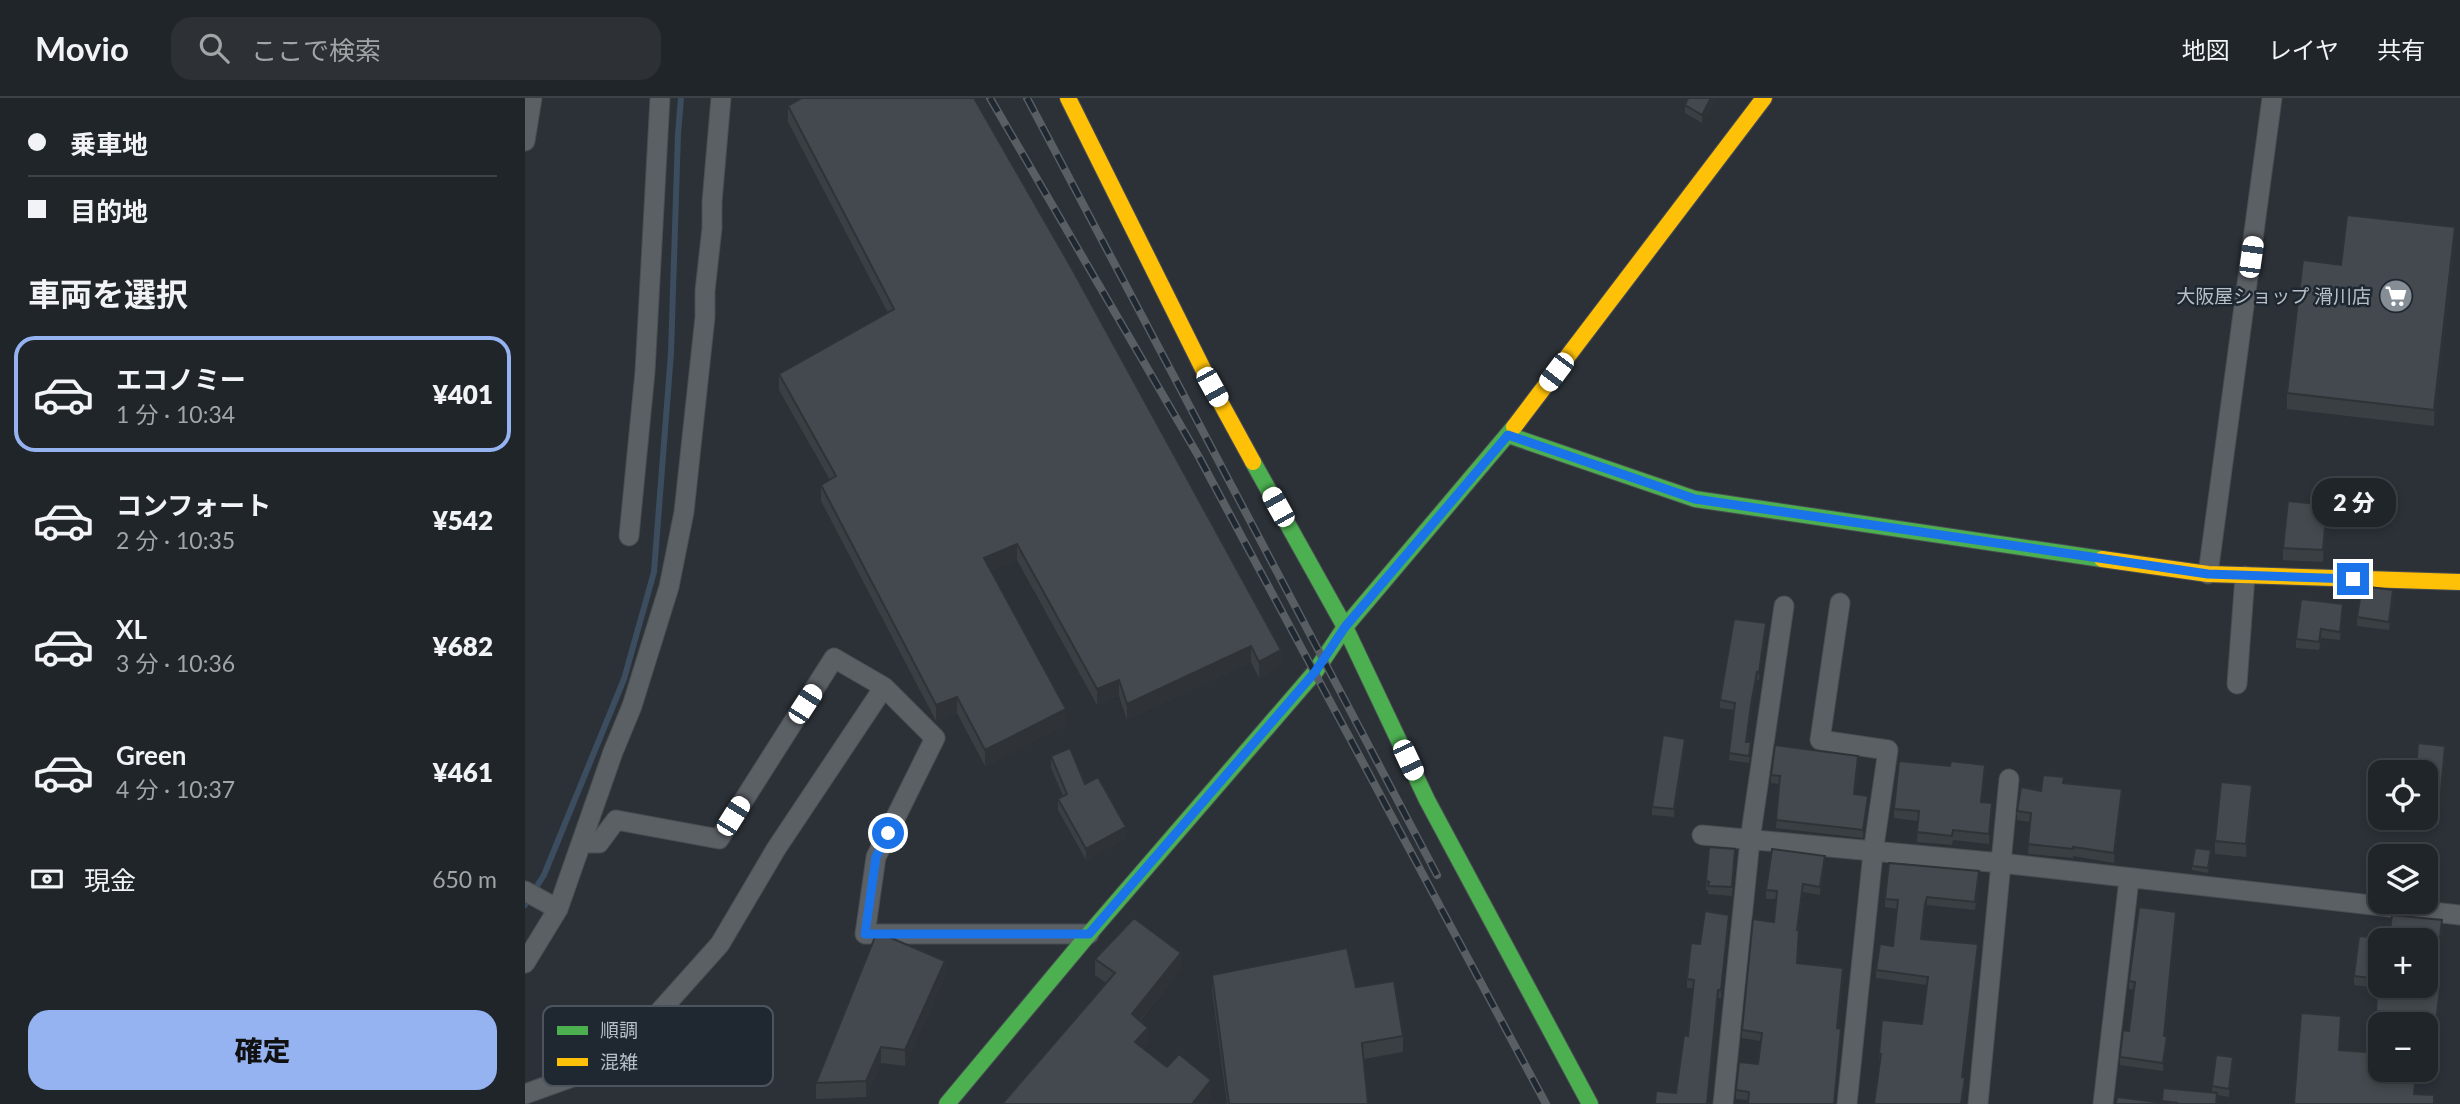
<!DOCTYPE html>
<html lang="ja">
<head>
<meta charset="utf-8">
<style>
  :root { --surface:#202529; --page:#2d3135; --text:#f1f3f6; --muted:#a2a5a8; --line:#3d4246; --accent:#95b2f1 }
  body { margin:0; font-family:Lato,"Noto Sans JP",sans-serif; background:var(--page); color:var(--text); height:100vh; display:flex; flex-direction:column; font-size:26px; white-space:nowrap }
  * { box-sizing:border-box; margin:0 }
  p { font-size:23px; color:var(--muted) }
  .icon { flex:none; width:38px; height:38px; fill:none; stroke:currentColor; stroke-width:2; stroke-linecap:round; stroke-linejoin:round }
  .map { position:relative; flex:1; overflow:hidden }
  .drawer { display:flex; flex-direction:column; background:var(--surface); width:525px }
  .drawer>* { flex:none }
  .guide { display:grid; align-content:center; height:154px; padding:0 28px; background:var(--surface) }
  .buttons { position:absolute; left:1843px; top:662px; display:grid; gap:14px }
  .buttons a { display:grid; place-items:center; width:70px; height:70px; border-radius:14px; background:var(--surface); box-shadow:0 4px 10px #0003,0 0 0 2px var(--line); font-size:35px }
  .end { position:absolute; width:32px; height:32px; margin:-16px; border:9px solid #1a73e8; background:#fff; box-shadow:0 0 0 4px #fff }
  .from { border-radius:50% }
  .bubble { position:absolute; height:49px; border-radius:21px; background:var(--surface); box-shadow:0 4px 10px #0003,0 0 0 2px var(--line); font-size:23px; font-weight:800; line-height:49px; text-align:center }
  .car { position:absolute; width:21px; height:42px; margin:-21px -10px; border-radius:9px; box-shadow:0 0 5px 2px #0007; background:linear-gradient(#fff 24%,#345 0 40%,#fff 0 76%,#345 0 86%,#fff 0) }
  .guide b { display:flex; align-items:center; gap:24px; height:66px; font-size:26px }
  .guide b+b { border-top:2px solid var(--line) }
  .guide i { width:18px; height:18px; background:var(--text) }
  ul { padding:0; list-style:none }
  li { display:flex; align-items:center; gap:21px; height:116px; margin:0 14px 10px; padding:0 14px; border:4px solid transparent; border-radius:21px }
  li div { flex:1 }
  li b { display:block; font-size:26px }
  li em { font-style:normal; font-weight:800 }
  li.selected { border-color:var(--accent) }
  li>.icon { width:63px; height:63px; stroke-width:1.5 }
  h2 { padding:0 28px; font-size:32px; line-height:84px }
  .pay { display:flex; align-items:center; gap:18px; height:77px; padding:0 28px; font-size:26px }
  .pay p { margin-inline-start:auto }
  .primary-button { display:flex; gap:14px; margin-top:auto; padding:14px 28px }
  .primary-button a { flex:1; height:80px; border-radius:21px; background:var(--accent); color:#111; font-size:28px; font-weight:800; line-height:80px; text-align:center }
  header { display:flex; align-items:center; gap:42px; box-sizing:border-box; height:98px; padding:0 35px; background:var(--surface); border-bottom:2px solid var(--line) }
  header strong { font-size:33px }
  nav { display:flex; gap:38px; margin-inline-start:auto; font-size:24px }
  .search { width:490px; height:63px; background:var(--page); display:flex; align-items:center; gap:18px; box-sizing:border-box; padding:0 24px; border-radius:21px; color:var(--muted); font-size:26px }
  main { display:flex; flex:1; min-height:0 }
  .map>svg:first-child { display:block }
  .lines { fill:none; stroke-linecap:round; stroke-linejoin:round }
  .stream { stroke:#3b4d5f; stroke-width:6 }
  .street-casing { stroke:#494d52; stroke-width:21 }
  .fast-casing { stroke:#494d52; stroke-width:18 }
  .slow-casing { stroke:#494d52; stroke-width:18 }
  .street { stroke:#5b6065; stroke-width:19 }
  .fast { stroke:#4caf50; stroke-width:16 }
  .slow { stroke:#ffc107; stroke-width:16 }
  .rail-casing { stroke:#595e63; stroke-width:8 }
  .rail { stroke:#1f2831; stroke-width:5; stroke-dasharray:16; stroke-linecap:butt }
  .wall { fill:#3a3f43 }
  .shaded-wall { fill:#2f3337 }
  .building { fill:#43494e; stroke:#2f3337; stroke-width:2; fill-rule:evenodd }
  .route { stroke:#1a73e8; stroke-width:9 }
  .labels { text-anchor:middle; stroke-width:5; stroke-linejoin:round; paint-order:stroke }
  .poi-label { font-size:19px; fill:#b6bec7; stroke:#1f2831; text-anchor:end }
  .key { fill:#1f2831; stroke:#4c555e; stroke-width:2 }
  .key-label { font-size:19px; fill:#b6bec7 }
</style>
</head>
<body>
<header>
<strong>Movio</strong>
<div class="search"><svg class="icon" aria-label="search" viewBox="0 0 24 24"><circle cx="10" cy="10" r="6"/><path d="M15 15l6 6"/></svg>ここで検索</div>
<nav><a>地図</a><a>レイヤ</a><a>共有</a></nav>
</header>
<main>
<section class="drawer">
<div class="guide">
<b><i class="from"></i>乗車地</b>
<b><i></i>目的地</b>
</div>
<h2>車両を選択</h2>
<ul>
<li class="selected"><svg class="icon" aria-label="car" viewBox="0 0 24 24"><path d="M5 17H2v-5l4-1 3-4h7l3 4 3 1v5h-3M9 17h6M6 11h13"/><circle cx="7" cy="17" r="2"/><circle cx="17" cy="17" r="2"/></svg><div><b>エコノミー</b><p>1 分 · 10:34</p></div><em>¥401</em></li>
<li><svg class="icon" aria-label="car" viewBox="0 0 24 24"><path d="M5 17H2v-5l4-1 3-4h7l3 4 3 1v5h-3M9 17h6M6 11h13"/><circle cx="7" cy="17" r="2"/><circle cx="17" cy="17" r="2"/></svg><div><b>コンフォート</b><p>2 分 · 10:35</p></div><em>¥542</em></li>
<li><svg class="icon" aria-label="car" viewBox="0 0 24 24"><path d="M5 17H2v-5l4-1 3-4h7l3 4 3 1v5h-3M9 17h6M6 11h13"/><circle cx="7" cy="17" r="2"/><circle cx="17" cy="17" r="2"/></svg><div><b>XL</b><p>3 分 · 10:36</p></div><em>¥682</em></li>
<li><svg class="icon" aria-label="car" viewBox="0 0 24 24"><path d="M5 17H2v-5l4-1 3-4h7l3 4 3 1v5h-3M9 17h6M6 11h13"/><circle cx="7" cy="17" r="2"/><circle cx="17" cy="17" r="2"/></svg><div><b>Green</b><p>4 分 · 10:37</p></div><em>¥461</em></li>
</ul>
<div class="pay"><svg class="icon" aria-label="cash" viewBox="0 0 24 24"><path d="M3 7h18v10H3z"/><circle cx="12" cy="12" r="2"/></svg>現金<p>650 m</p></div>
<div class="primary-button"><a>確定</a></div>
</section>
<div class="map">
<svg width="1935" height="1006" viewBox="0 0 1935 1006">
  <rect width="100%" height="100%" fill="#2b3137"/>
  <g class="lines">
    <path class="stream" d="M0,807L19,777L99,581L129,474L146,255L153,36L156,0"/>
    <defs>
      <path id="street" d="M0,43L7,0
        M104,438L120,274L135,0
        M1683,476L1747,0
        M1315,505L1295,642L1363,652L1348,755L1322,1006
        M1712,586L1720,478
        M1177,737L1476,765L1935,817
        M57,745H74L91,722L194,741L309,560L359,589L410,640L351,759L340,836H564
        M0,793L33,811
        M0,865L33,811L88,654L107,608L144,489L159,414L180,219V193L187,130V104L196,0
        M0,996L64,973L127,922L195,846L251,751L359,589
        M1198,1006L1225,742L1259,508
        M1453,1006L1484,681
        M1578,1006L1604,781"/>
      <path id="fast" d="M983,337L1170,401L1577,461
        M728,364L820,529L902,702L1065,1006
        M422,1006L564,836L790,574L820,529L989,329"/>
      <path id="slow" d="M543,0L687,289L728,364
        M989,329L1239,0
        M1577,461L1683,476L1935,484"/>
    </defs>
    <use href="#street" class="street-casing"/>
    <use href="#fast" class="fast-casing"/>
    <use href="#slow" class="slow-casing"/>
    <use href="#street" class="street"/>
    <use href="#fast" class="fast"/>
    <use href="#slow" class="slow"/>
    <defs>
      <path id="rail" d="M465,0L674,359L1021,1006
        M502,0L912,777"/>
    </defs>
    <use href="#rail" class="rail-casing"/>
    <use href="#rail" class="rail"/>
  </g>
  <path class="wall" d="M1191,0L1177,25L1160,15V7Z
    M263,8L756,568L734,580L726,564L602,622L594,598L572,607L492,462L466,473L541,627L460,668L432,615L411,623L296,403V387L305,382L254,292V276L363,215L263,24Z
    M1930,145L1909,328L1762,311V295L1816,167Z
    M1802,419L1798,464L1758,462V450Z
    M1868,500L1864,532L1832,528V519Z
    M1818,514L1815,542L1796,540L1794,552L1771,550V541Z
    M1241,533L1234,582H1232L1226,615L1222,644L1226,652L1224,665L1204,662L1209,612L1195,610V602Z
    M1160,649L1149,719L1127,717V709Z
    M526,658L560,686L601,740L561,762L533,712V701L538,698L526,670Z
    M1920,660L1914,727L1887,725V719H1900V674Z
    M1333,666L1330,696L1343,706L1338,740L1251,730L1254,686L1246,685V677Z
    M1460,677L1457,704L1467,715L1464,746L1428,742L1427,747L1392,744L1393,723L1369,720V711Z
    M1539,685L1597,700L1589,765L1548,758V760L1503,756L1505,724L1492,722V713L1516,693Z
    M1727,700L1721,759L1690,756V743Z
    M1686,756L1683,775L1667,772V768Z
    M1210,759L1207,798L1183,796V792H1181V783Z
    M1300,766L1295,797L1278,794L1273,832L1274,840L1273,865L1318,878L1313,930L1316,939L1223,1002L1211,1001V992L1233,966L1236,943L1217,940V932L1249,824L1251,801H1241V792Z
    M1454,781L1450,812L1402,807L1400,814L1397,841L1453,854L1438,979L1440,988L1437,1006H1349L1355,964H1354V956L1397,926L1402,887L1351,880V872L1368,848L1372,811L1360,809V801Z
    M1651,822L1640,938L1642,946L1638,973L1595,967V959L1604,933L1609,892L1604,891V883Z
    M1204,825L1196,900H1193L1182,1006H1130L1151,995L1163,938L1168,890H1162V881L1175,846Z
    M1917,831L1910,890L1915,900L1908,958L1900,957V926L1851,922L1852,890L1829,887V878L1864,841Z
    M570,861L656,871L615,923L623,945L618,951L642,969L686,998L680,1006H477L581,885L570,877Z
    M687,877L831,889L878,938V954L839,961L843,1006H702L687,893Z
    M420,879L380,968L356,965L341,999L291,1001V985Z
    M1708,967L1704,999L1692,997V1006H1591L1637,1005L1638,990L1687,995V988Z"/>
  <path class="shaded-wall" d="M1186,0H1191L1177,25V17Z
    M1930,129V145L1909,328V312Z
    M1802,407V419L1798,464V452Z
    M492,446V462L459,476V460Z
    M1241,525V533L1234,582V575Z
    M726,548V564L602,622V606Z
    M756,552V568L734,580V564Z
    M1232,574V582L1226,615L1221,652L1226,607Z
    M594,582V598L572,607V591Z
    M432,599V615L411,623V607Z
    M541,611V627L460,668V652Z
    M1160,641V649L1149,719V711Z
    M1920,648V660L1914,727V715Z
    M1460,667V677L1456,714V704Z
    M1727,687V700L1721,759V746Z
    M1597,691V700L1589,765V755Z
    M1343,698V706L1338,740V732Z
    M1467,705V715L1464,746V736Z
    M601,729V740L561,762V751Z
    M1300,758V766L1295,797V789Z
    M1278,786V794L1272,840V832Z
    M1402,799V807L1400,814L1396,849L1400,806Z
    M1651,814V822L1639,946V938Z
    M1204,817V825L1196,900V892Z
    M1917,822V831L1909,899V890Z
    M1453,846V854L1437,988V979Z
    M656,855V871L607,932V916Z
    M420,863V879L380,968V952Z
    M1915,891V900L1908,958V949Z
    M1193,892V900L1182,1006Z
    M623,930V945L610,960V944Z
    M1642,938V946L1638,973V965Z
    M356,949V965L341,999V983Z
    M1708,959V967L1704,999V991Z
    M686,982V998L680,1006H667Z"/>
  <path class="building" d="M277,0H449L546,169L756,552L734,564L726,548L602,606L594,582L572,591L492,446L459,460L541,611L460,652L432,599L411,607L296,387L311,378L254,276L369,211L263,8Z
    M1163,0H1186L1177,17L1160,7Z
    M1822,117L1930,129L1909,312L1762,295L1778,162L1816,167Z
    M1763,403L1802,407L1798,452L1758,450Z
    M1837,488L1868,492L1864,524L1832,519Z
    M1776,501L1818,506L1815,534L1796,531L1794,544L1771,541Z
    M1209,521L1241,525L1234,575L1232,574L1226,607L1221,644H1226L1224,658L1204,655L1210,605L1195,602Z
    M1138,637L1160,641L1149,711L1127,709Z
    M1893,645L1920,648L1914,715L1900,714V674H1891Z
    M1250,647L1333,658L1329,696L1343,698L1338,732L1251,722L1255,678L1246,677Z
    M545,650L560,686L573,679L601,729L561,751L533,701L542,696L526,658Z
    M1374,663L1425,668L1426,663L1460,667L1456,704L1467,705L1464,736L1428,732L1427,738L1392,734L1394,713L1369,711Z
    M1518,677L1539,679L1538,685L1597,691L1589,755L1548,749V751L1503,746L1506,715L1492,713L1496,689L1516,693Z
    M1696,684L1727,687L1721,746L1690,743Z
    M1184,749L1210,751L1207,789L1183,788L1184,784L1181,783Z
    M1670,750L1686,752L1683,770L1667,768Z
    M1247,751L1300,758L1295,789L1278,786L1272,832H1274L1272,865L1318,870L1312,930L1316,931L1309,1006H1223L1224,994L1211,992L1214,964L1233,966L1237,935L1217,932L1228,821L1249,824L1252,793L1241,792Z
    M1364,765L1454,773L1450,804L1402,799L1400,806L1396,841L1453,846L1437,979L1440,980L1436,1006H1349L1356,956H1354L1357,922L1397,926L1403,879L1351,872L1355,846L1368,848L1373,802L1360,801Z
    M1614,809L1651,814L1639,938H1642L1638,965L1595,959L1598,932L1604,933L1610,884L1604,883Z
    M1180,813L1204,817L1196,892H1193L1182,1006H1130L1131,993L1151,995L1159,937L1163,938L1169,882L1162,881L1166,845L1175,846Z
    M1867,817L1917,822L1909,890L1915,891L1908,949L1900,948V926H1894L1895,916L1851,913L1853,881L1829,878L1834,838L1864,841ZM1855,842H1900V887H1855Z
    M609,820L656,855L607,916L623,930L610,944L642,969L654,956L686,982L667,1006H477L590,875L570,861Z
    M352,834L420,863L380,952L356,949L341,983L291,985Z
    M822,850L831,889L869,883L878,938L837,945L843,1006H704L687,877Z
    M1776,915L1816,918L1814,952L1854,955L1855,971H1891L1889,996L1909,997V1006H1769Z
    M1691,957L1708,959L1704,991L1687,988Z
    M1638,990L1692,995L1691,1006H1652V1005L1637,1003Z
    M1592,999L1646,1006H1591Z"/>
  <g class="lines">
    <path class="route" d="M363,735L351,759L340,836H564L790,574L820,529L983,337L1170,401L1683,476L1828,481"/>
  </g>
  <defs>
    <symbol id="supermarket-disc" viewBox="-11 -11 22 22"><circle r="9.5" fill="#858d95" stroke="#1f2831"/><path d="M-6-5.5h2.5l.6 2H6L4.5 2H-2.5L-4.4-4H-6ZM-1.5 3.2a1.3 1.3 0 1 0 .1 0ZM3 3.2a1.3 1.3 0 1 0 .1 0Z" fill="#fff"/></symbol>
  </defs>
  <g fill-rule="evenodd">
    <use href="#supermarket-disc" x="1852" y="179" width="38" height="38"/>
  </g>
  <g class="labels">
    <g class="poi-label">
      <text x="1846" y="205">大阪屋ショップ 滑川店</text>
    </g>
  </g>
  <rect x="18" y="908" width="230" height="80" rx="10" class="key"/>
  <rect x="32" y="928" width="31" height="9" fill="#4caf50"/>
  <rect x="32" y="960" width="31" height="8" fill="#ffc107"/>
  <g class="key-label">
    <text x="75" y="939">順調</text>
    <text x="75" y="971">混雑</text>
  </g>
</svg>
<div class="buttons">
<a><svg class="icon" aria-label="locate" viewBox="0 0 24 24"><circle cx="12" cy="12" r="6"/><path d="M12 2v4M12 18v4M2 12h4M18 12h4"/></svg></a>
<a><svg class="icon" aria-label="layers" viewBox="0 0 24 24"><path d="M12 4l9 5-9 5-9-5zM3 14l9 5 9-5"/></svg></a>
<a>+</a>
<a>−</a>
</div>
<i class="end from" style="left:363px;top:735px"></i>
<i class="end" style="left:1828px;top:481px"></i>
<div class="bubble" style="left:1787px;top:380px;width:84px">2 分</div>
<i class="car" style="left:1726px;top:159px;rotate:8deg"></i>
<i class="car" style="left:1031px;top:274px;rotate:217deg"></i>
<i class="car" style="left:687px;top:289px;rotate:151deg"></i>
<i class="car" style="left:753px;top:409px;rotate:331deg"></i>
<i class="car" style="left:280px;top:606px;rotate:33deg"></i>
<i class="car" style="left:883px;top:662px;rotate:155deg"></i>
<i class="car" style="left:208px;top:718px;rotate:32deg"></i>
</div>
</main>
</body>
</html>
